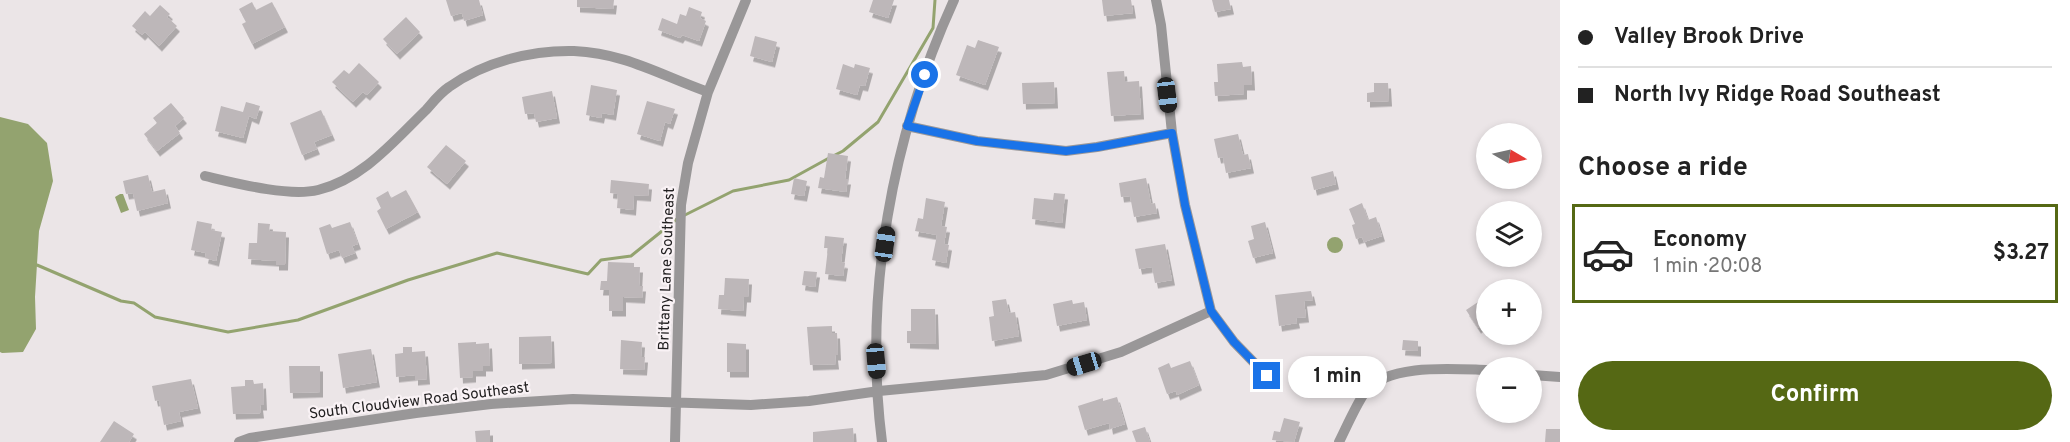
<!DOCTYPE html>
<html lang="en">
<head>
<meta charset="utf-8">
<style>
  :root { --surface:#fff; --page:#f6f6f6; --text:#222; --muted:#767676; --line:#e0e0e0; --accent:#556814 }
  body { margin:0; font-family:Overpass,sans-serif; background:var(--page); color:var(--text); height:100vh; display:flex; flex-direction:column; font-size:22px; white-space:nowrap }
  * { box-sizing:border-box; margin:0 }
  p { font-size:20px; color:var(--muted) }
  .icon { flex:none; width:33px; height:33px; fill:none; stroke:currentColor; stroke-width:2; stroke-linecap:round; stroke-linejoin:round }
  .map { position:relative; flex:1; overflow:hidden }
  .sheet { display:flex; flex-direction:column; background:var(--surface); width:510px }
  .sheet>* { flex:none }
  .guide { display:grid; align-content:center; height:132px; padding:0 18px; background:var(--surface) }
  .needle { width:39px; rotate:99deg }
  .buttons { position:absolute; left:1476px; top:123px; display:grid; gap:12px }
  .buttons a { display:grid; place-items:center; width:66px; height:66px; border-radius:50%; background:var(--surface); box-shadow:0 3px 9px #0003; font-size:30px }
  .end { position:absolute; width:27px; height:27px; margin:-14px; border:8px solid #1a73e8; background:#fff; box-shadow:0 0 0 3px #fff }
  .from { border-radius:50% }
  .bubble { position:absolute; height:42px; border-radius:21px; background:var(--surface); box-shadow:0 3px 9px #0003; font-size:20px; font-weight:700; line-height:42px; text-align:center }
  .car { position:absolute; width:18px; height:36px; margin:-18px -9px; border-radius:8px; box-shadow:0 0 4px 2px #0007; background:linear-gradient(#222 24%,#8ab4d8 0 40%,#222 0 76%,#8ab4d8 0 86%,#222 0) }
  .guide b { display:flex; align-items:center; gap:21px; height:57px; font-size:22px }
  .guide b+b { border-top:2px solid var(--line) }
  .guide i { width:15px; height:15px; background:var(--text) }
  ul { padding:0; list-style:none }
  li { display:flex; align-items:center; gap:18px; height:99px; margin:0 12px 9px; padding:0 6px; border:3px solid transparent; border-radius:0px }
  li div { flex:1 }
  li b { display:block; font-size:22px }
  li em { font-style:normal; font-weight:700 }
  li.active { border-color:var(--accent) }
  li>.icon { width:54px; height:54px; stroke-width:1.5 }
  h2 { padding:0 18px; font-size:27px; line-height:72px }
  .cta { display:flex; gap:12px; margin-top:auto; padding:12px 18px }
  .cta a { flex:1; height:69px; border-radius:36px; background:var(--accent); color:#fff; font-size:24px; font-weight:700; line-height:69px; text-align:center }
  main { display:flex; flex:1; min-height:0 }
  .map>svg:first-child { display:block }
  .water { fill:#93a36f }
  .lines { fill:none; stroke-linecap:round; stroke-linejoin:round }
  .stream { stroke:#93a36f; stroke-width:3 }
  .building { fill:#bdb7b9; filter:url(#shadow) }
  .minor { stroke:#999798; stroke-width:10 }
  .route { stroke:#1a73e8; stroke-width:8 }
  .labels { text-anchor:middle; stroke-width:4.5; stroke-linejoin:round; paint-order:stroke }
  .street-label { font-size:15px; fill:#222021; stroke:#f9f2f5 }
</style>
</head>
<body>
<main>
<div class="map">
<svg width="1560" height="442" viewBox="0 0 1560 442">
  <defs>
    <filter id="shadow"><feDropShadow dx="3" dy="5.5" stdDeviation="0" flood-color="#0004"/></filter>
  </defs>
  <rect width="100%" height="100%" fill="#ebe5e7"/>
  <path class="water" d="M0,117L28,124L47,143L53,181L39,231L35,297L36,329L23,352L2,353L0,352Z
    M120,194H123L129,210L121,213L115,197Z
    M1327 245a8 8 0 1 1 16 0a8 8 0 1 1-16 0Z"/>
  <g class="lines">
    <path class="stream" d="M835,155L843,151L878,122L933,28L935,0
      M683,216L733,191L789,180L829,158
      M37,265L121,301L134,303L155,317L228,332L298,320L408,280L497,253L588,274L601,260L631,256L677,219"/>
  </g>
  <path class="building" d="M446,0H479L483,15L464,21L462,13L451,16Z
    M577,0H614L613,9L577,7Z
    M873,0H894L888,18L869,12Z
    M1102,0H1131L1133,13L1104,16Z
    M1212,0H1229L1231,9L1215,12Z
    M252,2L256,10L272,2L285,27L252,44L242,24L246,22L239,9Z
    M160,5L170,14L167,17L177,26L159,46L145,32L142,35L132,26L145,11L150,16Z
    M689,7L702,12L700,18L706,21L699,41L682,35L680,38L658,30L662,18L677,24L680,14L686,16Z
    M406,17L420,32L397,54L383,39Z
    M755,36L777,42L772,62L750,56Z
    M978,40L999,47L985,85L956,75L967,45L975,48Z
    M1242,62L1243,67L1251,66L1252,85H1244V94L1215,96L1214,82H1218L1217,64Z
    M359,63L379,82L367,95L363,92L353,102L332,82L344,70L349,74Z
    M843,64L854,68L855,64L870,68L865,86L860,85L857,95L836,89Z
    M1124,71L1125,82L1139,81L1141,114L1111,116L1107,72Z
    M1054,82L1055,103L1023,104L1022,83Z
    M1374,83H1388L1389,101L1367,102V93L1374,92Z
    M591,85L617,90L613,115L602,113L601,118L586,115Z
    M552,91L557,118L536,122L534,113L525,114L522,97Z
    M647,101L675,109L670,124L665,122L660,141L637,134Z
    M246,102L260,106L256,119L249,116L243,138L215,131L221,106L243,112Z
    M171,103L184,118L175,126L180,133L157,151L144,134L157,123L153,118Z
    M321,110L332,135L314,142L317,149L302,155L290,123Z
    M1238,134L1243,155L1248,154L1251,168L1226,173L1223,157L1218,158L1214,139Z
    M446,145L466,161L447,184L427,167Z
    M828,153L848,156L845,179H848L846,192L818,188L820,177L824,178Z
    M1333,171L1336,184L1314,190L1311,177Z
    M148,175L152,192L165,189L168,203L137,211L133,193L126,194L123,181Z
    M794,178L807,181L804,196L791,194Z
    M1146,178L1151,204L1155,203L1157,213L1134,217L1130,196L1121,197L1119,183Z
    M611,180L649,184L648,196L634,195L633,210L617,208L618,194L610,193Z
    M406,190L418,212L386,229L377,211L381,208L376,198L388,191L391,198Z
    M1054,193L1065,194L1062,223L1032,219L1034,198L1053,200Z
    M926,198L945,202L941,226L947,227L944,244L949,245L946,263L932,260L937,235L915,231L918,218L923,219Z
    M1362,203L1368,220L1376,217L1382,236L1364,242L1362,237L1356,239L1352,225L1355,224L1349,209Z
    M197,221L212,224L211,230L222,232L216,261L205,258L206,253L191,250Z
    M350,222L358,244L352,246L355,253L342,258L339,250L327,254L319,228L330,224L332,228Z
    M1265,222L1273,253L1253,258L1248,241L1254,239L1251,226Z
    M258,223L270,224L269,231L286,232L285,265H276V261L248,259L249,243H257Z
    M825,236L844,238L841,262L845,263L843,276L825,274L828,248H824Z
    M1165,244L1172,280L1155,283L1152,267L1139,269L1135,249Z
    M608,262L634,263V267H640L639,286H643L642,298L623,297V311H609V290H600L601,281H607Z
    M804,271L817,272L815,287L802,285Z
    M725,278L749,279L748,297H744L743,311L718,309L719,295H724Z
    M1311,291L1313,300L1304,301L1306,317L1296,318L1297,323L1279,326L1275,295Z
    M1006,299L1009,313L1015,312L1019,336L992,341L989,317L994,316L992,301Z
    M1072,300L1073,304L1084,302L1087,320L1057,326L1053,304Z
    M1481,300L1486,309V322L1478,328L1466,310Z
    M911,309H935L936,344L907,343V331H911Z
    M832,326V333H837L838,355H835L836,364L810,365L807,327Z
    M551,336L552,363L519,364V337Z
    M621,340L642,342L641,357H645L644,370L620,369Z
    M1403,340L1418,341V351L1402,350Z
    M476,342V344L489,343L490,366H483V371H473V377L460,378L458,343Z
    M727,343L746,344V372H727Z
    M403,347H412V352L425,351L427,379L415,380V375L396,377L395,354L403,353Z
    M371,349L377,382L343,388L338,354Z
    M1190,361L1199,385L1177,395L1176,391L1167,394L1158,368L1169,363L1171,368Z
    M289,366H320V392L290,393Z
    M191,379L198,408L179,412L181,421L164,425L159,400L155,401L152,386Z
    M245,380H253L254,384L263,383L264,405H260L261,413L233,414L231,387L245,386Z
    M1117,397L1125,424L1110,429L1109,423L1085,430L1078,406L1103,398V401Z
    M1284,418L1300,422L1294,442L1272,440L1274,431L1280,432Z
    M114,421L134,434L129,442H100Z
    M1145,427L1150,442H1136L1132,431Z
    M853,428L854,442H813V432Z
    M1546,429H1560V442H1545Z
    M490,430V442H476L475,431Z"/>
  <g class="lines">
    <path class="minor" d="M1156,0L1161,25L1172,133L1185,205L1211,311L1234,342L1267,376
      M907,126L977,141L1066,151L1097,147L1172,133
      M205,176C235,183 288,197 318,190C363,179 394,141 426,110C433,102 440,93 449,87C484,62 531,50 574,51C625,53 662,76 708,92
      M1532,375L1560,377
      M239,442L250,438L416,413L491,404L573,399L751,405L809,401L879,391L1046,375L1121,352L1211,311
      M675,442L681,205L688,163L708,92L746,0
      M882,442C863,293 892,136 954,0
      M1339,442C1347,426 1355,407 1365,392C1387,363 1454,369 1486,370"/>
  </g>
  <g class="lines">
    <path class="route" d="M925,75L907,126L977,141L1066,151L1098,147L1172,133L1185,205L1211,311L1234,342L1267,376"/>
  </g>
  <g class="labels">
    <g class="street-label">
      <text transform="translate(666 269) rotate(-88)" y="5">Brittany Lane Southeast</text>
      <text transform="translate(419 400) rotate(-7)" y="5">South Cloudview Road Southeast</text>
    </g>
  </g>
</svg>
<div class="buttons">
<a><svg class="needle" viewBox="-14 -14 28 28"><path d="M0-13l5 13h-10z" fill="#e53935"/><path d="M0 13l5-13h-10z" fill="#767676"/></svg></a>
<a><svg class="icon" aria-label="layers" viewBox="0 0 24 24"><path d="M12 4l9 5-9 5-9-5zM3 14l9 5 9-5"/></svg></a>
<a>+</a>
<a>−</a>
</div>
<i class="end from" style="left:925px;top:75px"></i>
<i class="end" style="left:1267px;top:376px"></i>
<div class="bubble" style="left:1288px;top:356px;width:99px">1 min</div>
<i class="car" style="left:1167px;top:95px;rotate:173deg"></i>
<i class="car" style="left:885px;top:244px;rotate:8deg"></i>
<i class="car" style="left:876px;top:361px;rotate:175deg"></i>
<i class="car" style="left:1084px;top:364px;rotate:253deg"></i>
</div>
<section class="sheet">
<div class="guide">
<b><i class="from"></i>Valley Brook Drive</b>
<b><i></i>North Ivy Ridge Road Southeast</b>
</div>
<h2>Choose a ride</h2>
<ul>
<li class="active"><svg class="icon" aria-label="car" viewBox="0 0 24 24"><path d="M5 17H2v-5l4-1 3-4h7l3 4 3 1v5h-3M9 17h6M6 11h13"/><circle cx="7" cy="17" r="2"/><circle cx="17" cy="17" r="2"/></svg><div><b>Economy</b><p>1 min · 20:08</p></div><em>$3.27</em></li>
</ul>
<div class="cta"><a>Confirm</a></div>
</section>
</main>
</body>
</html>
